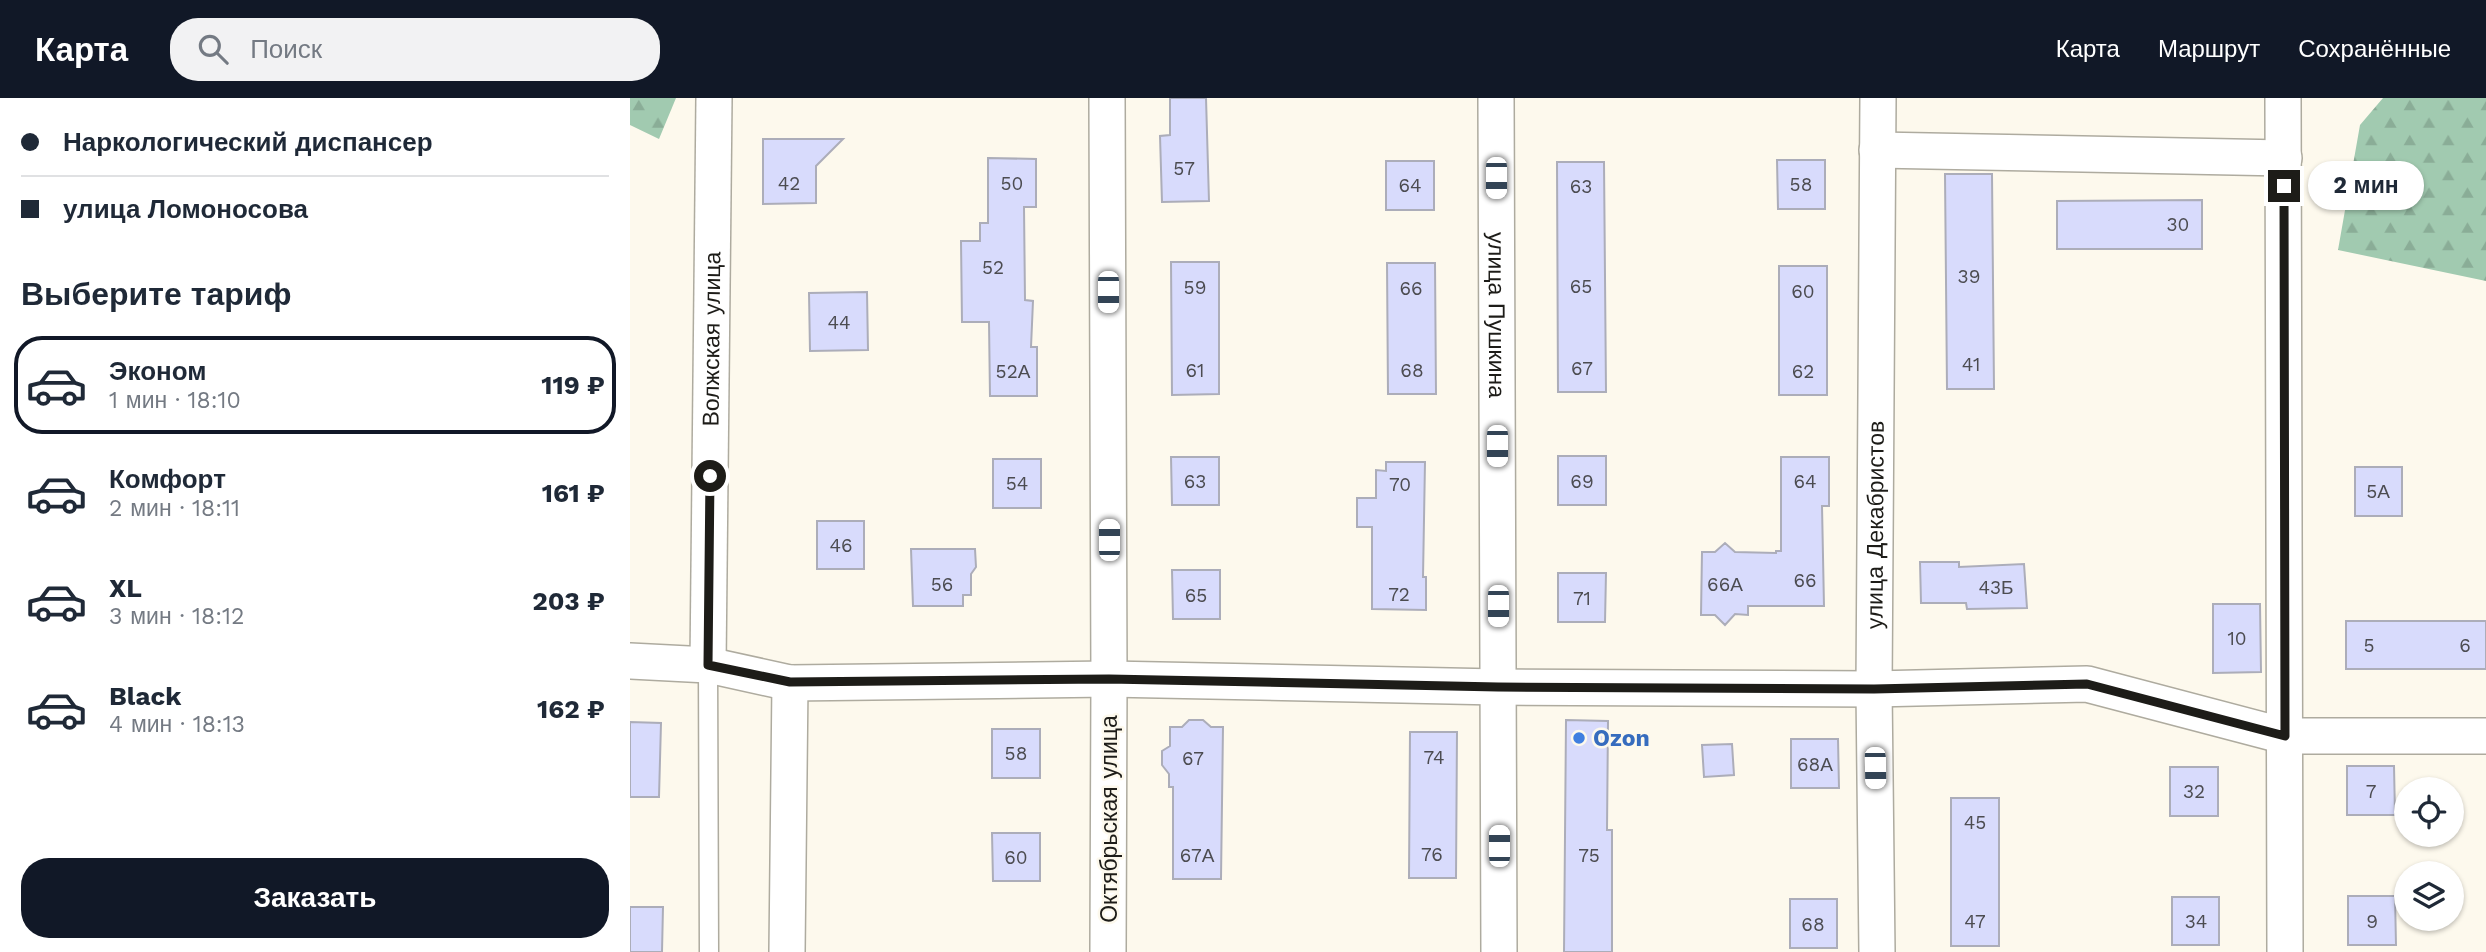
<!DOCTYPE html>
<html lang="ru">
<head>
<meta charset="utf-8">
<style>
  :root { --surface:#fff; --page:#f2f2f3; --text:#1f2937; --muted:#747a83; --line:#e0e1e3; --accent:#111827 }
  body { margin:0; font-family:"Work Sans",sans-serif; background:var(--page); color:var(--text); height:100vh; display:flex; flex-direction:column; font-size:26px; white-space:nowrap }
  * { box-sizing:border-box; margin:0 }
  p { font-size:23px; color:var(--muted) }
  .icon { flex:none; width:38px; height:38px; fill:none; stroke:currentColor; stroke-width:2; stroke-linecap:round; stroke-linejoin:round }
  .map { position:relative; flex:1; overflow:hidden }
  .drawer { display:flex; flex-direction:column; background:var(--surface); width:630px }
  .drawer>* { flex:none }
  .banner { display:grid; align-content:center; height:154px; padding:0 21px; background:var(--surface) }
  .controls { position:absolute; left:1764px; top:679px; display:grid; gap:14px }
  .controls a { display:grid; place-items:center; width:70px; height:70px; border-radius:50%; background:var(--surface); box-shadow:0 2px 5px #0004; font-size:35px }
  .end { position:absolute; width:32px; height:32px; margin:-16px; border:9px solid #1d1c18; background:#fff; box-shadow:0 0 0 4px #fff }
  .from { border-radius:50% }
  .bubble { position:absolute; height:49px; border-radius:24px; background:var(--surface); box-shadow:0 2px 5px #0004; font-size:23px; font-weight:700; line-height:49px; text-align:center }
  .car { position:absolute; width:21px; height:42px; margin:-21px -10px; border-radius:9px; box-shadow:0 0 5px 2px #0007; background:linear-gradient(#fff 24%,#345 0 40%,#fff 0 76%,#345 0 86%,#fff 0) }
  .banner b { display:flex; align-items:center; gap:24px; height:66px; font-size:26px }
  .banner b+b { border-top:2px solid var(--line) }
  .banner i { width:18px; height:18px; background:var(--text) }
  ul { padding:0; list-style:none }
  li { display:flex; align-items:center; gap:21px; height:98px; margin:0 14px 10px; padding:0 7px; border:4px solid transparent; border-radius:28px }
  li div { flex:1 }
  li b { display:block; font-size:26px }
  li em { font-style:normal; font-weight:700 }
  li.on { border-color:var(--accent) }
  li>.icon { width:63px; height:63px; stroke-width:1.5 }
  h2 { padding:0 21px; font-size:32px; line-height:84px }
  .primary-button { display:flex; gap:14px; margin-top:auto; padding:14px 21px }
  .primary-button a { flex:1; height:80px; border-radius:28px; background:var(--accent); color:#fff; font-size:28px; font-weight:700; line-height:80px; text-align:center }
  header { display:flex; align-items:center; gap:42px; box-sizing:border-box; height:98px; padding:0 35px; background:var(--accent); color:#fff }
  header strong { font-size:33px }
  nav { display:flex; gap:38px; margin-inline-start:auto; font-size:24px }
  .search { width:490px; height:63px; background:var(--page); display:flex; align-items:center; gap:18px; box-sizing:border-box; padding:0 24px; border-radius:28px; color:var(--muted); font-size:26px }
  main { display:flex; flex:1; min-height:0 }
  .map>svg:first-child { display:block }
  .forest { fill:url(#forest-firs) }
  .building { fill:#d8dbfc; stroke:#acadb9; stroke-width:2 }
  .lines { fill:none; stroke-linecap:round; stroke-linejoin:round }
  .lane-casing { stroke:#aeab9f; stroke-width:21 }
  .street-casing { stroke:#aeab9f; stroke-width:38 }
  .lane { stroke:#fff; stroke-width:18 }
  .street { stroke:#fff; stroke-width:35 }
  .route { stroke:#1d1c18; stroke-width:9 }
  .shop-dot { fill:#3f7fe0; stroke:#fdf9ed; stroke-width:2.5 }
  .labels { text-anchor:middle; stroke-width:5; stroke-linejoin:round; paint-order:stroke }
  .number-label { font-size:19px; fill:#4c4c51 }
  .street-label { font-size:23px; fill:#1d1c18; stroke:#fdf9ed }
  .shop-label { font-size:23px; font-weight:bold; fill:#366cbe; stroke:#fdf9ed; text-anchor:start }
</style>
</head>
<body>
<header>
<strong>Карта</strong>
<div class="search"><svg class="icon" aria-label="search" viewBox="0 0 24 24"><circle cx="10" cy="10" r="6"/><path d="M15 15l6 6"/></svg>Поиск</div>
<nav><a>Карта</a><a>Маршрут</a><a>Сохранённые</a></nav>
</header>
<main>
<section class="drawer">
<div class="banner">
<b><i class="from"></i>Наркологический диспансер</b>
<b><i></i>улица Ломоносова</b>
</div>
<h2>Выберите тариф</h2>
<ul>
<li class="on"><svg class="icon" aria-label="car" viewBox="0 0 24 24"><path d="M5 17H2v-5l4-1 3-4h7l3 4 3 1v5h-3M9 17h6M6 11h13"/><circle cx="7" cy="17" r="2"/><circle cx="17" cy="17" r="2"/></svg><div><b>Эконом</b><p>1 мин · 18:10</p></div><em>119 ₽</em></li>
<li><svg class="icon" aria-label="car" viewBox="0 0 24 24"><path d="M5 17H2v-5l4-1 3-4h7l3 4 3 1v5h-3M9 17h6M6 11h13"/><circle cx="7" cy="17" r="2"/><circle cx="17" cy="17" r="2"/></svg><div><b>Комфорт</b><p>2 мин · 18:11</p></div><em>161 ₽</em></li>
<li><svg class="icon" aria-label="car" viewBox="0 0 24 24"><path d="M5 17H2v-5l4-1 3-4h7l3 4 3 1v5h-3M9 17h6M6 11h13"/><circle cx="7" cy="17" r="2"/><circle cx="17" cy="17" r="2"/></svg><div><b>XL</b><p>3 мин · 18:12</p></div><em>203 ₽</em></li>
<li><svg class="icon" aria-label="car" viewBox="0 0 24 24"><path d="M5 17H2v-5l4-1 3-4h7l3 4 3 1v5h-3M9 17h6M6 11h13"/><circle cx="7" cy="17" r="2"/><circle cx="17" cy="17" r="2"/></svg><div><b>Black</b><p>4 мин · 18:13</p></div><em>162 ₽</em></li>
</ul>
<div class="primary-button"><a>Заказать</a></div>
</section>
<div class="map">
<svg width="1856" height="854" viewBox="0 0 1856 854">
  <defs>
    <pattern id="forest-firs" width="22" height="20" patternUnits="userSpaceOnUse" patternTransform="scale(1.75)"><rect width="22" height="20" fill="#a1cab0"/><path d="M5 1l3.5 6h-7zM16 11l3.5 6h-7z" fill="#8aad97"/></pattern>
  </defs>
  <rect width="100%" height="100%" fill="#fdf9ed"/>
  <path class="forest" d="M0,0H46L29,41L0,27Z
    M1753,0H1856V183L1708,152L1730,27Z"/>
  <path class="building" d="M540,0H576L579,103L532,104L530,38L540,37Z
    M133,41H213L186,68V105L133,106Z
    M358,60L406,61V109H394L395,202L403,203L401,249H407V298H360L359,224H332L331,143H350V125H358Z
    M1147,62H1195V111H1148Z
    M756,63H804V112H756Z
    M927,64H974L976,294H928Z
    M1315,76H1362L1364,291H1317Z
    M1572,102V151H1427V103Z
    M541,164H589V296L542,297Z
    M757,165H805L806,296H758Z
    M1149,168H1197V297H1149Z
    M237,194L238,252L180,253L179,195Z
    M928,358H976V407H928Z
    M541,359H589V407H542Z
    M1151,359H1199V408H1192L1194,508H1118V517L1105,516L1095,527L1085,517H1071L1072,454H1085L1095,445L1105,454L1146,455V453H1151Z
    M363,361H411V410H363Z
    M756,364H795L793,479H796V512L742,511V429H727V400H746V372L756,373Z
    M1725,369H1772V418H1725Z
    M187,423H234V471H187Z
    M281,451H345L346,469L341,476V497H333V508H283Z
    M1290,464H1329V469L1394,466L1397,510L1337,511L1336,505H1291Z
    M542,472H590V521H543Z
    M928,475H976L975,524H928Z
    M1583,506H1630L1631,574L1583,575Z
    M1716,523H1856V571H1716Z
    M559,622H573L581,629H593L591,781H543V689H539V676L532,667V653L540,648V629H552Z
    M936,622L978,623L977,732H982V854H934Z
    M0,624L31,625L29,699H0Z
    M362,631H410V680H362Z
    M780,634H827L826,780H779Z
    M1161,641H1208L1209,690H1161Z
    M1102,646L1104,677L1074,679L1072,647Z
    M1717,668H1764L1765,717H1717Z
    M1540,669H1588V718H1540Z
    M1321,700H1369V848H1321Z
    M362,735H410V783H363Z
    M1718,798H1765L1766,847H1718Z
    M1542,799H1589V847H1542Z
    M1160,801H1207V850H1160Z
    M0,809H33L32,854H0Z"/>
  <g class="lines">
    <defs>
      <path id="lane" d="M78,567L79,854"/>
      <g id="street">
        <path d="M477,0L479,581L478,854"/>
        <path id="s1" d="M866,0L869,854"/>
        <path d="M1653,0L1655,854"/>
        <path d="M1247,52L1654,60"/>
        <path d="M0,563L78,567L160,585L479,581L868,589L1244,591L1457,586L1655,638H1856"/>
        <path id="s2" d="M78,567L84,0"/>
        <path d="M157,854L160,585"/>
        <path id="s3" d="M1247,854L1244,591L1248,0"/>
      </g>
    </defs>
    <use href="#lane" class="lane-casing"/>
    <use href="#street" class="street-casing"/>
    <use href="#lane" class="lane"/>
    <use href="#street" class="street"/>
  </g>
  <g class="lines">
    <path class="route" d="M80,378L78,567L160,584L479,581L868,589L1244,591L1457,586L1655,638L1654,88"/>
  </g>
  <circle class="shop-dot" cx="949" cy="640" r="7"/>
  <g class="labels">
    <g class="number-label">
      <text x="554" y="77">57</text>
      <text x="159" y="92">42</text>
      <text x="382" y="92">50</text>
      <text x="1171" y="93">58</text>
      <text x="780" y="94">64</text>
      <text x="951" y="95">63</text>
      <text x="1548" y="133">30</text>
      <text x="363" y="176">52</text>
      <text x="1339" y="185">39</text>
      <text x="951" y="195">65</text>
      <text x="565" y="196">59</text>
      <text x="781" y="197">66</text>
      <text x="1173" y="200">60</text>
      <text x="209" y="231">44</text>
      <text x="1341" y="273">41</text>
      <text x="952" y="277">67</text>
      <text x="565" y="279">61</text>
      <text x="782" y="279">68</text>
      <text x="383" y="280">52А</text>
      <text x="1173" y="280">62</text>
      <text x="565" y="390">63</text>
      <text x="952" y="390">69</text>
      <text x="1175" y="390">64</text>
      <text x="387" y="392">54</text>
      <text x="770" y="393">70</text>
      <text x="1748" y="400">5А</text>
      <text x="211" y="454">46</text>
      <text x="1175" y="489">66</text>
      <text x="312" y="493">56</text>
      <text x="1095" y="493">66А</text>
      <text x="1366" y="496">43Б</text>
      <text x="769" y="503">72</text>
      <text x="566" y="504">65</text>
      <text x="952" y="507">71</text>
      <text x="1607" y="547">10</text>
      <text x="1739" y="554">5</text>
      <text x="1835" y="554">6</text>
      <text x="386" y="662">58</text>
      <text x="804" y="666">74</text>
      <text x="563" y="667">67</text>
      <text x="1185" y="673">68А</text>
      <text x="1564" y="700">32</text>
      <text x="1741" y="700">7</text>
      <text x="1345" y="731">45</text>
      <text x="802" y="763">76</text>
      <text x="567" y="764">67А</text>
      <text x="959" y="764">75</text>
      <text x="386" y="766">60</text>
      <text x="1345" y="830">47</text>
      <text x="1566" y="830">34</text>
      <text x="1742" y="830">9</text>
      <text x="1183" y="833">68</text>
    </g>
    <g class="street-label">
      <text dy="8" stroke="none"><textPath href="#s1" startOffset="217">улица Пушкина</textPath></text>
      <text dy="8" stroke="none"><textPath href="#s2" startOffset="326">Волжская улица</textPath></text>
      <text dy="8" stroke="none"><textPath href="#s3" startOffset="427">улица Декабристов</textPath></text>
      <text transform="translate(479 721) rotate(-90)" y="8">Октябрьская улица</text>
    </g>
    <g class="shop-label">
      <text x="963" y="648">Ozon</text>
    </g>
  </g>
</svg>
<div class="controls">
<a><svg class="icon" aria-label="locate" viewBox="0 0 24 24"><circle cx="12" cy="12" r="6"/><path d="M12 2v4M12 18v4M2 12h4M18 12h4"/></svg></a>
<a><svg class="icon" aria-label="layers" viewBox="0 0 24 24"><path d="M12 4l9 5-9 5-9-5zM3 14l9 5 9-5"/></svg></a>
</div>
<i class="end from" style="left:80px;top:378px"></i>
<i class="end" style="left:1654px;top:88px"></i>
<div class="bubble" style="left:1678px;top:63px;width:116px">2 мин</div>
<i class="car" style="left:866px;top:80px;rotate:180deg"></i>
<i class="car" style="left:478px;top:194px;rotate:180deg"></i>
<i class="car" style="left:867px;top:348px;rotate:180deg"></i>
<i class="car" style="left:479px;top:442px;rotate:0deg"></i>
<i class="car" style="left:868px;top:508px;rotate:180deg"></i>
<i class="car" style="left:1245px;top:670px;rotate:179deg"></i>
<i class="car" style="left:869px;top:748px;rotate:0deg"></i>
</div>
</main>
</body>
</html>
